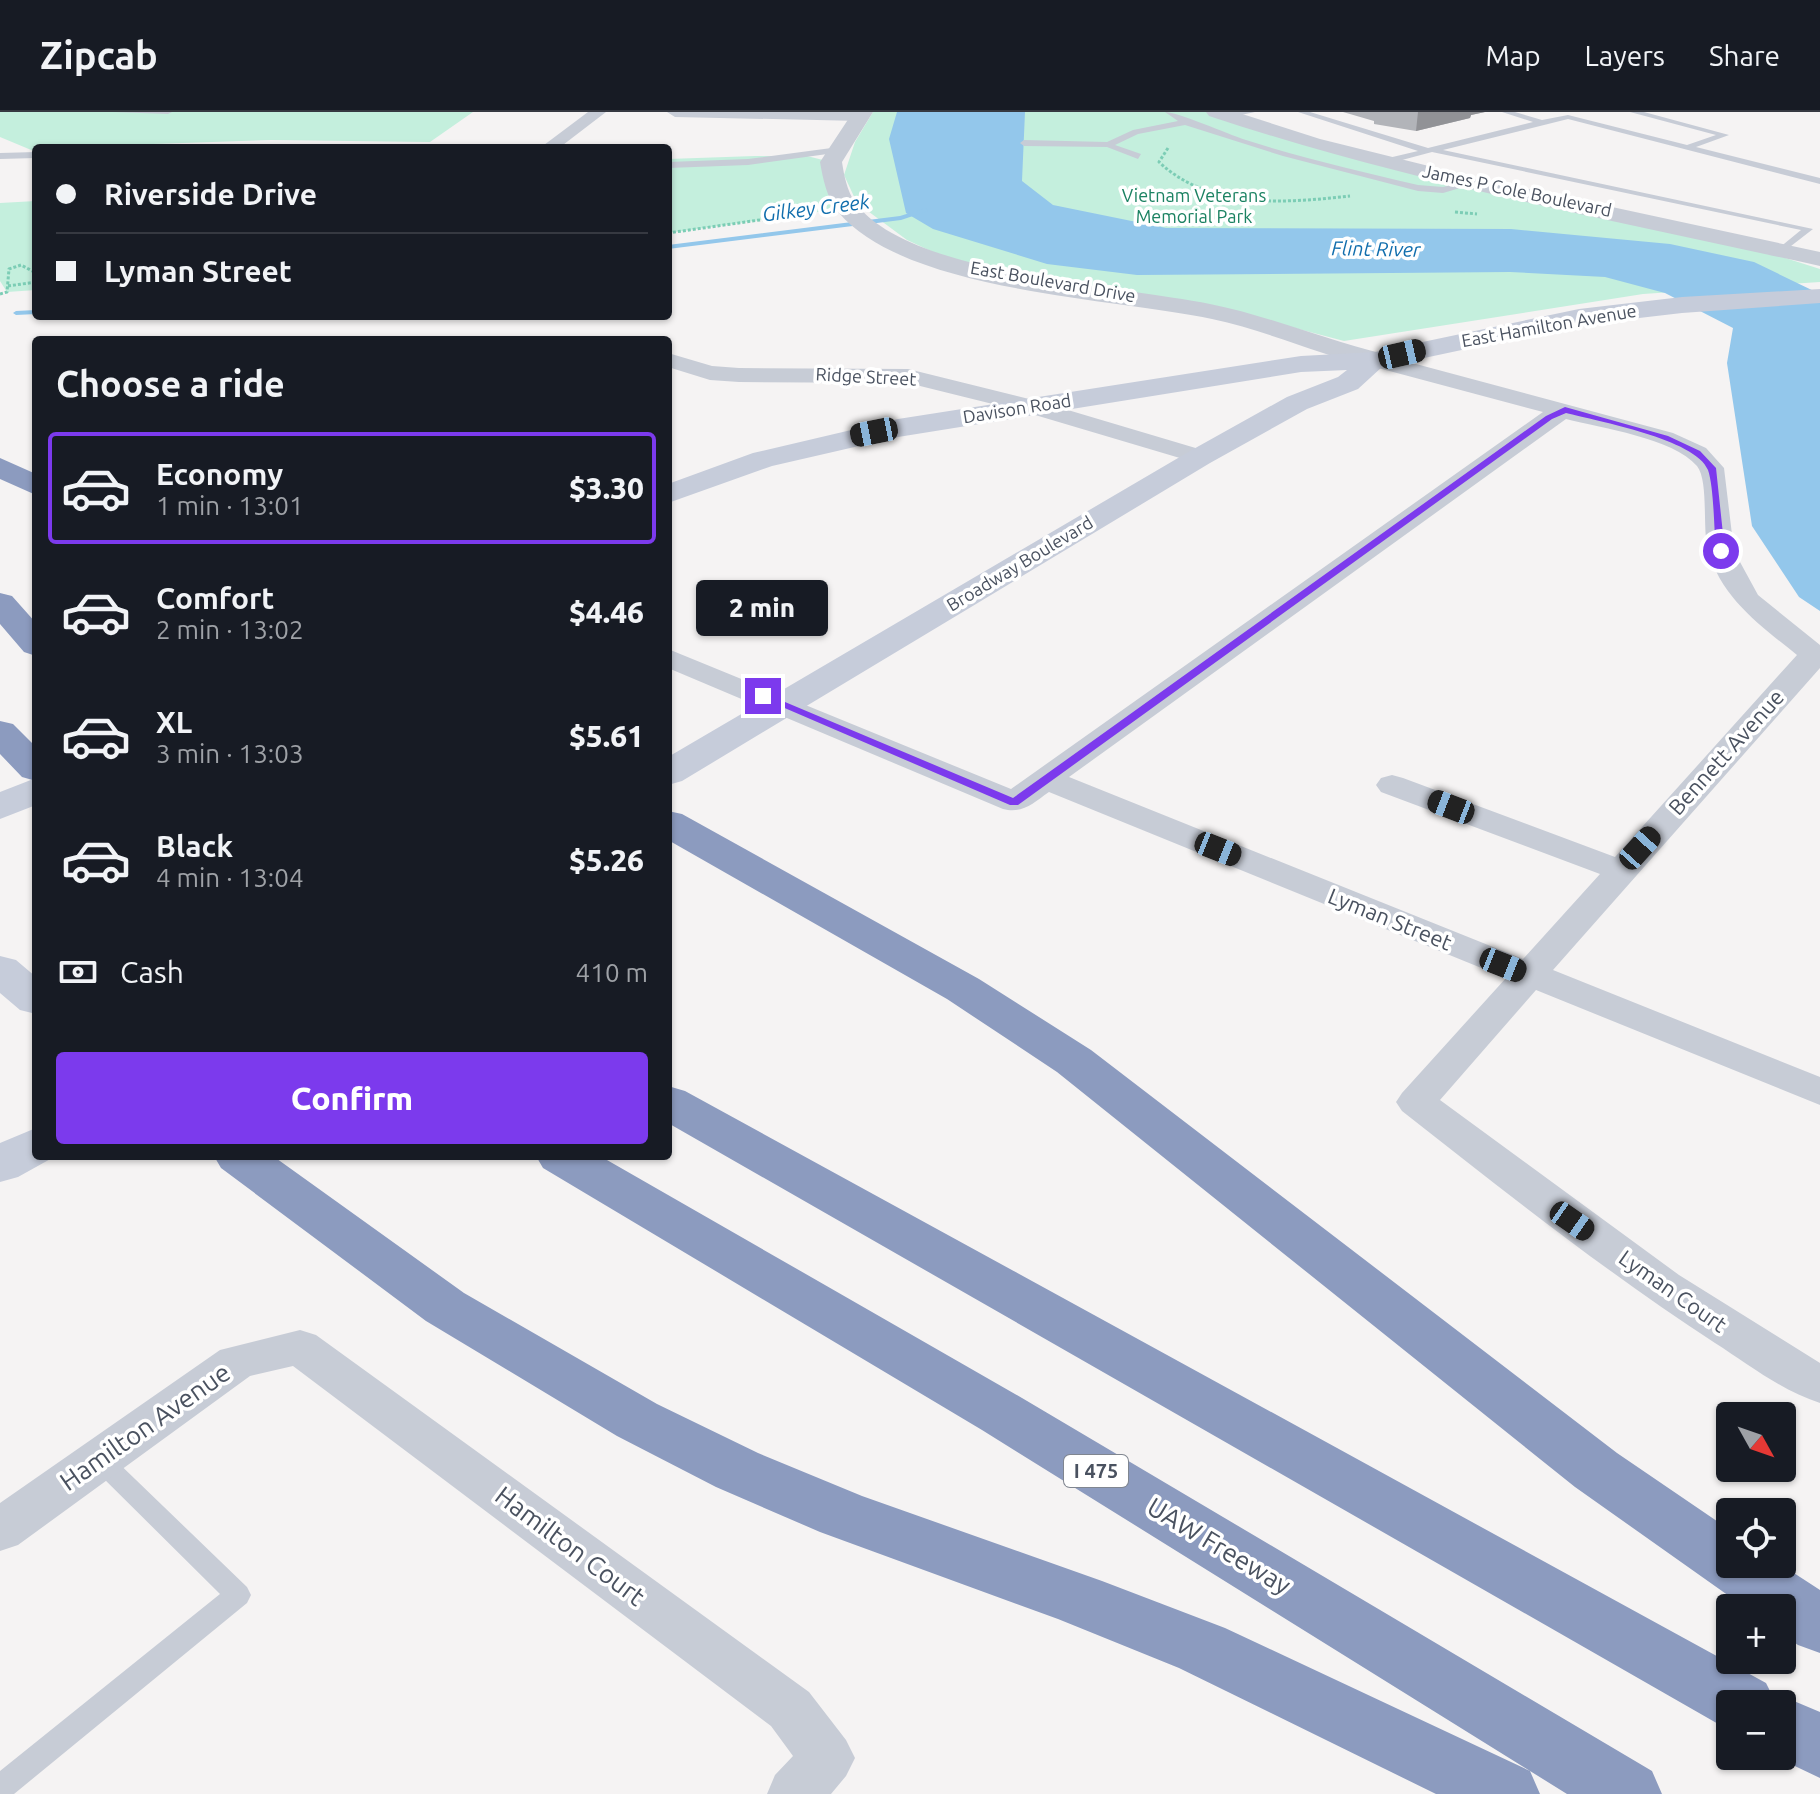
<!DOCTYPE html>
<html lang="en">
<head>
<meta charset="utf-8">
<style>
  :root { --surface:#171b24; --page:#242831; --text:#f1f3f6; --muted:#9ea1a6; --line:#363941; --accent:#7c3aed }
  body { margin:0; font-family:Ubuntu,sans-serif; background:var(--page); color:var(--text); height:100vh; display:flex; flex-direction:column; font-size:30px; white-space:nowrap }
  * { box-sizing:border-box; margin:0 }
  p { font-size:26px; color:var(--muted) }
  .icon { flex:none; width:44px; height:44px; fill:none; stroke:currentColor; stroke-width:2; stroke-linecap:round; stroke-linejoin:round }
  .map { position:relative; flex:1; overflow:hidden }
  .sheet { position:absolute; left:32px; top:224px; width:640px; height:824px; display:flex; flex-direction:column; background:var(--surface); border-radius:8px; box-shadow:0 2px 6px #0004 }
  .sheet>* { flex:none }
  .guide { position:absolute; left:32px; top:32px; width:640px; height:176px; border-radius:8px; box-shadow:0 2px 6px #0004; display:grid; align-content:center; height:176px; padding:0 24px; background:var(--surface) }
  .needle { width:52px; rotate:130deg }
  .buttons { position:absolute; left:1716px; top:1290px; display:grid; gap:16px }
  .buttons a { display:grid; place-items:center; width:80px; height:80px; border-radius:8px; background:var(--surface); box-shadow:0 2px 6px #0004; font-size:40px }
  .end { position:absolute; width:36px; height:36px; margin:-18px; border:10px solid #7c3aed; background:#fff; box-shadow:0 0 0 4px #fff }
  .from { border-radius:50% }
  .bubble { position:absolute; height:56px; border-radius:8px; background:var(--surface); box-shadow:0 2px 6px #0004; font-size:26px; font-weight:800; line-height:56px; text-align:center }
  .car { position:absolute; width:24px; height:48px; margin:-24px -12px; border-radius:10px; box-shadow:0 0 6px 2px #0007; background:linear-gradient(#222 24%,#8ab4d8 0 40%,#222 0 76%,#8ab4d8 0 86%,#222 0) }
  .guide b { display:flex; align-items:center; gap:28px; height:76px; font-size:30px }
  .guide b+b { border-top:2px solid var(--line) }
  .guide i { width:20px; height:20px; background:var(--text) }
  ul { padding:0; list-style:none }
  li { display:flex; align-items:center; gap:24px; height:112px; margin:0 16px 12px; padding:0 8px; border:4px solid transparent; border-radius:8px }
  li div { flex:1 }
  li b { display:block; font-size:30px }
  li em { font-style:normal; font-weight:800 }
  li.on { border-color:var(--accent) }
  li>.icon { width:72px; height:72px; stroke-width:1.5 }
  h2 { padding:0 24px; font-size:36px; line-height:96px }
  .pay { display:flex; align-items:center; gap:20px; height:88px; padding:0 24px; font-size:30px }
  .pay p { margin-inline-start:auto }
  .button { display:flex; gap:16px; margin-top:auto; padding:16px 24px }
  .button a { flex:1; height:92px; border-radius:8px; background:var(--accent); color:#fff; font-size:32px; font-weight:800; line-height:92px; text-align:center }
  header { display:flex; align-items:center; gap:48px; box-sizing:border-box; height:112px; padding:0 40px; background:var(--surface); border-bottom:2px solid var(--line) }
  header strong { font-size:38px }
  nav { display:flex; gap:44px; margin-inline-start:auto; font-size:28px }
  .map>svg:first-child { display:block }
  .green { fill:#c4efdd }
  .water { fill:#93c7eb }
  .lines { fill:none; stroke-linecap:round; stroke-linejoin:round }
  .stream { fill:#93c7eb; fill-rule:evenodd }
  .path { stroke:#7ccdb5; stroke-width:3; stroke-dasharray:3 2; stroke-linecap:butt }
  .service { fill:#c7ccd6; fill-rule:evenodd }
  .minor { fill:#c7ccd6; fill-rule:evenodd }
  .tertiary { fill:#c7ccd6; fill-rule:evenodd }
  .secondary { fill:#c6ccda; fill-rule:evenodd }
  .motorway { fill:#8c9bbf; fill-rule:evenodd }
  .wall { fill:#b2b4b9 }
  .shaded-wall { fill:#919296 }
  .route { fill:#7c3aed }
  .labels { text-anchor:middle; stroke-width:7; stroke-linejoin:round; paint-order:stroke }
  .far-street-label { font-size:18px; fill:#4a5260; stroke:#fff }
  .far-park-label { font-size:18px; fill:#1b8262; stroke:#fff }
  .far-water-label { font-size:20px; font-style:italic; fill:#116ead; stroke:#fff }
  .shield { fill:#fff; stroke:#808690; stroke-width:2 }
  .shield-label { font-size:20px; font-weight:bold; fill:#4a5260 }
  .street-label { font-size:22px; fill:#4a5260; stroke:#fff }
  .near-street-label { font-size:26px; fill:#4a5260; stroke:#fff }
</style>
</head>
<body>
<header>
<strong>Zipcab</strong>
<nav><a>Map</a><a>Layers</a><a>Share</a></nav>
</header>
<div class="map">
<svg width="1820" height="1682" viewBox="0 0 1820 1682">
  <rect width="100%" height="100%" fill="#f5f3f3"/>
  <path class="green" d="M0,0H473L430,30L271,28L36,36V40L0,25Z
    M873,0H1209L1779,144L1820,157V170L1643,182L1344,229L1199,191L1013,161L946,146L907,128L857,91L844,63L855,30Z
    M755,44H807L831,50L847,96L668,121V47Z
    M36,89V178L7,180L0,169V91Z"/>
  <path class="water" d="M897,0H1025L1022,69L1053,93L1166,116L1511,117L1670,132L1754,150L1820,182V499L1799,485L1752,414L1727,251L1733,216L1665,181L1605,165L1510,160L1137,163L1047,152L933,117L906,101L889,27Z"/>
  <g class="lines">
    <path class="stream" d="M926,96L928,99L901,108L668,137V133L900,104Z
      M36,198V202L16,203L13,201L16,199Z"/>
    <path class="path" d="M1168,36L1159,50C1210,98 1285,91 1350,84
      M1455,100L1477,102
      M668,121L816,100
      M8,174L36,170
      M0,182L7,180L9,157L21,153L36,161"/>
    <path class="service" d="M113,0H172L168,2Z
      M1165,0C1178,0 1227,22 1246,28C1302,46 1360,59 1418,73L1443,75L1473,68L1477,71L1443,81L1418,79L1283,44L1185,13L1138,22L1115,33L1141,42L1138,47L1107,35L1024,34L1020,31L1024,28L1107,30L1133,18L1178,9Z
      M1237,0H1255L1227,6L1223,4Z
      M1298,0H1310L1428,36L1533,10L1502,0H1515L1542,8L1568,3L1687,33L1716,23L1630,0H1644L1729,23L1696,35L1820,66V72L1568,7L1443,38L1813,117L1782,141L1777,138L1779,136L1801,118L1432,40L1387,52L1384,47L1418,39Z
      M839,35L842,40L748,53L668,56V50L748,47Z
      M36,40V46L0,47V41Z
      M99,1337L107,1340L247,1475L251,1483L247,1491L14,1682H0V1659L220,1482L91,1354L87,1347L91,1340Z"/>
    <path class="minor" d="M588,0H606L559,36H540Z
      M667,0H864L869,4L861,9L675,5Z
      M668,241L712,254L739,256L908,257L1041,290L1209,340L1212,345L1209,350L1200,352L1025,300L908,271L739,270L710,268L668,255Z
      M1375,241L1673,321L1706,336L1724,356L1734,439L1758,483L1820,533V556L1553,858L1820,965V993L1536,878L1440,988L1679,1163L1820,1251V1291C1782,1279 1748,1252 1715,1231C1606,1160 1504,1079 1402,999L1396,990L1402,981L1506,866L1049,680C1033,691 1023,702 1003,697L668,556V537L1011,677L1543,300L1367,253L1364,248ZM1566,307C1601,316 1673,326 1697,354C1709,369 1702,418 1708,438C1721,486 1761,514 1797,543L1615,745L1403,666L1392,663L1381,666L1376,673L1381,680L1600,762L1523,847L1069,665Z
      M300,1218L316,1223L809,1580L846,1628L855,1646L846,1664L831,1682H767L775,1663L793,1644L771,1614L293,1254L250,1264L18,1433L0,1439V1391L220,1238Z"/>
    <path class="tertiary" d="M853,0H873L842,50C844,63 847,79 855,90C906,163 1124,174 1210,192C1270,204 1325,228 1384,242L1388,248L1384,254L1375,256C1320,243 1268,219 1212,207C1112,186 907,180 839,101C827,87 823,67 820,50Z
      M1206,0H1236L1320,27L1473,65L1820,140V154C1615,109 1408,70 1209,4Z"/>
    <path class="secondary" d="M1820,177V191L1682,201L1579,213L1382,255L1358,277L1307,297L1210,351L682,669L668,673V645L1190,339L1287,285L1338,265L1347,258L1301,260L898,325L772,354L668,391V372L753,341L898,307L1301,244L1375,240L1579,197L1682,185Z
      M36,666V693L0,707V680Z
      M0,844L16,848L36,865V902L20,898L0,881Z
      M36,1016V1044L54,1045L18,1065L0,1070V1031Z"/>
    <path class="motorway" d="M0,346L36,362V383L0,367Z
      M0,481L12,484L36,511V544L24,540L0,512Z
      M0,609L13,612L36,635V669L22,665L0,642Z
      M668,699L682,702L979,867L1091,938L1617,1341L1730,1418V1452H1780L1820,1478V1541L1798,1533L1782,1522V1496H1746L1575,1375L1057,960L947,887L668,728Z
      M668,974L685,979L1766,1571L1774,1587L1782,1584L1820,1600V1666L1774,1644H1782V1592H1730V1617L1720,1613L668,1011Z
      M214,1044H273L464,1181L657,1292L758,1341L862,1384L1102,1469L1225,1516L1530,1659L1540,1682H1436L1179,1556L1058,1507L820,1420L716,1375L617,1324L426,1209L221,1056Z
      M536,1044H600L1022,1286L1652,1659L1662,1682H1567L982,1318L543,1056Z"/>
  </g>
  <path class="wall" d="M1343,0H1485L1471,3L1470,6L1416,19L1374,12V9Z"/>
  <path class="shaded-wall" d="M1418,0H1485L1471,3L1470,6L1416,19Z"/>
  <path class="route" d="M1565,295L1668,324L1700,339L1716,356L1725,441L1716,439C1714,419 1714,375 1708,358C1696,327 1597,309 1566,301L1552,307L1018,693H1010L757,584L766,582L1013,686L1546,304Z"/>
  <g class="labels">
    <g class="far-street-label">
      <text transform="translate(1517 79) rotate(12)" y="6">James P Cole Boulevard</text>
      <text transform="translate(1053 170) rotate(10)" y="6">East Boulevard Drive</text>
      <text transform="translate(1549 214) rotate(-10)" y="6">East Hamilton Avenue</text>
      <text transform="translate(866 265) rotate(3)" y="6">Ridge Street</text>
      <text transform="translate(1017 297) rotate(-9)" y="6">Davison Road</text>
      <text transform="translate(1020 452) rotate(-31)" y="6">Broadway Boulevard</text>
    </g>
    <g class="far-park-label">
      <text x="1194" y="90">Vietnam Veterans<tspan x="1194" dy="21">Memorial Park</tspan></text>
    </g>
    <g class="far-water-label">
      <text transform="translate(816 96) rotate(-7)" y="7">Gilkey Creek</text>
      <text transform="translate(1376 137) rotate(1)" y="7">Flint River</text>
    </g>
    <rect class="shield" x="1064" y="1343" width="64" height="32" rx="6"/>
    <g class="shield-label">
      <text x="1096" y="1366">I 475</text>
    </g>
    <g class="street-label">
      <text transform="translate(1726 640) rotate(-48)" y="8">Bennett Avenue</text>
      <text transform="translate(1390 807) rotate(22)" y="8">Lyman Street</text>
      <text transform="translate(1673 1179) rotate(35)" y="8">Lyman Court</text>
    </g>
    <g class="near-street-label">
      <text transform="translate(145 1315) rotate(-35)" y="9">Hamilton Avenue</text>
      <text transform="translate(570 1434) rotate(37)" y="9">Hamilton Court</text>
      <text transform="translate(1219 1434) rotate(31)" y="9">UAW Freeway</text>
    </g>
  </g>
</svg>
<div class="buttons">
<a><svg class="needle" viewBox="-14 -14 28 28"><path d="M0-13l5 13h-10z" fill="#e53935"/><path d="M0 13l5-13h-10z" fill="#9ea1a6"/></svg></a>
<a><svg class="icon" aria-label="locate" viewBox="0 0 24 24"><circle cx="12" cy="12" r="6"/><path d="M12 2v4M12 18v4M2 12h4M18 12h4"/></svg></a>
<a>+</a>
<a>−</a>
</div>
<i class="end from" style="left:1721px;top:439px"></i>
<i class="end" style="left:763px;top:584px"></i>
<div class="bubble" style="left:696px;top:468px;width:132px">2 min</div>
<i class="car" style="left:1402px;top:242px;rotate:77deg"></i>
<i class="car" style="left:874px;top:320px;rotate:259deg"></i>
<i class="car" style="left:1451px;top:695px;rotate:291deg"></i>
<i class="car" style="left:1640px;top:736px;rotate:42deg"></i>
<i class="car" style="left:1218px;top:737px;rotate:112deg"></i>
<i class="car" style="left:1503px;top:853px;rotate:112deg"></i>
<i class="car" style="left:1572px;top:1109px;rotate:125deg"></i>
<div class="guide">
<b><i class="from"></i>Riverside Drive</b>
<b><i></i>Lyman Street</b>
</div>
<section class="sheet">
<h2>Choose a ride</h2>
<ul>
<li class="on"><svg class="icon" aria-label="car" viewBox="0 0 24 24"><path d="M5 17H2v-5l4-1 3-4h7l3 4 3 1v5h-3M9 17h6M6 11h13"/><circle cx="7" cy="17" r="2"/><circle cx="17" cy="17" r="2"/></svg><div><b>Economy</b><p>1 min · 13:01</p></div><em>$3.30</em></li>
<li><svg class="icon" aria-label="car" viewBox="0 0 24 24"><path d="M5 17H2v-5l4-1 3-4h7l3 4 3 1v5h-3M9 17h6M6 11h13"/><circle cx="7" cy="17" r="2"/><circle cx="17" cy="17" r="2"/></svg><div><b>Comfort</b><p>2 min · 13:02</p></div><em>$4.46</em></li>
<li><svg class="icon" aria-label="car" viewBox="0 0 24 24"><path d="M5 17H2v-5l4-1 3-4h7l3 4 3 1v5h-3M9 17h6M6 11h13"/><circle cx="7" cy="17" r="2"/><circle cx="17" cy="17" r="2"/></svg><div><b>XL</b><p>3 min · 13:03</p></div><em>$5.61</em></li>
<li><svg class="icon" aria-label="car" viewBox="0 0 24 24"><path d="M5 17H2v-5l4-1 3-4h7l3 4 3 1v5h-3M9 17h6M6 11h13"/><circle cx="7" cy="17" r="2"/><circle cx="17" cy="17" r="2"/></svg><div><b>Black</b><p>4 min · 13:04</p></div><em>$5.26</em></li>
</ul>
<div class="pay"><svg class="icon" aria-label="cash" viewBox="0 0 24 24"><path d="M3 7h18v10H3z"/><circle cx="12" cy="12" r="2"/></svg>Cash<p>410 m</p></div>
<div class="button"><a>Confirm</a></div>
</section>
</div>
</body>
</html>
